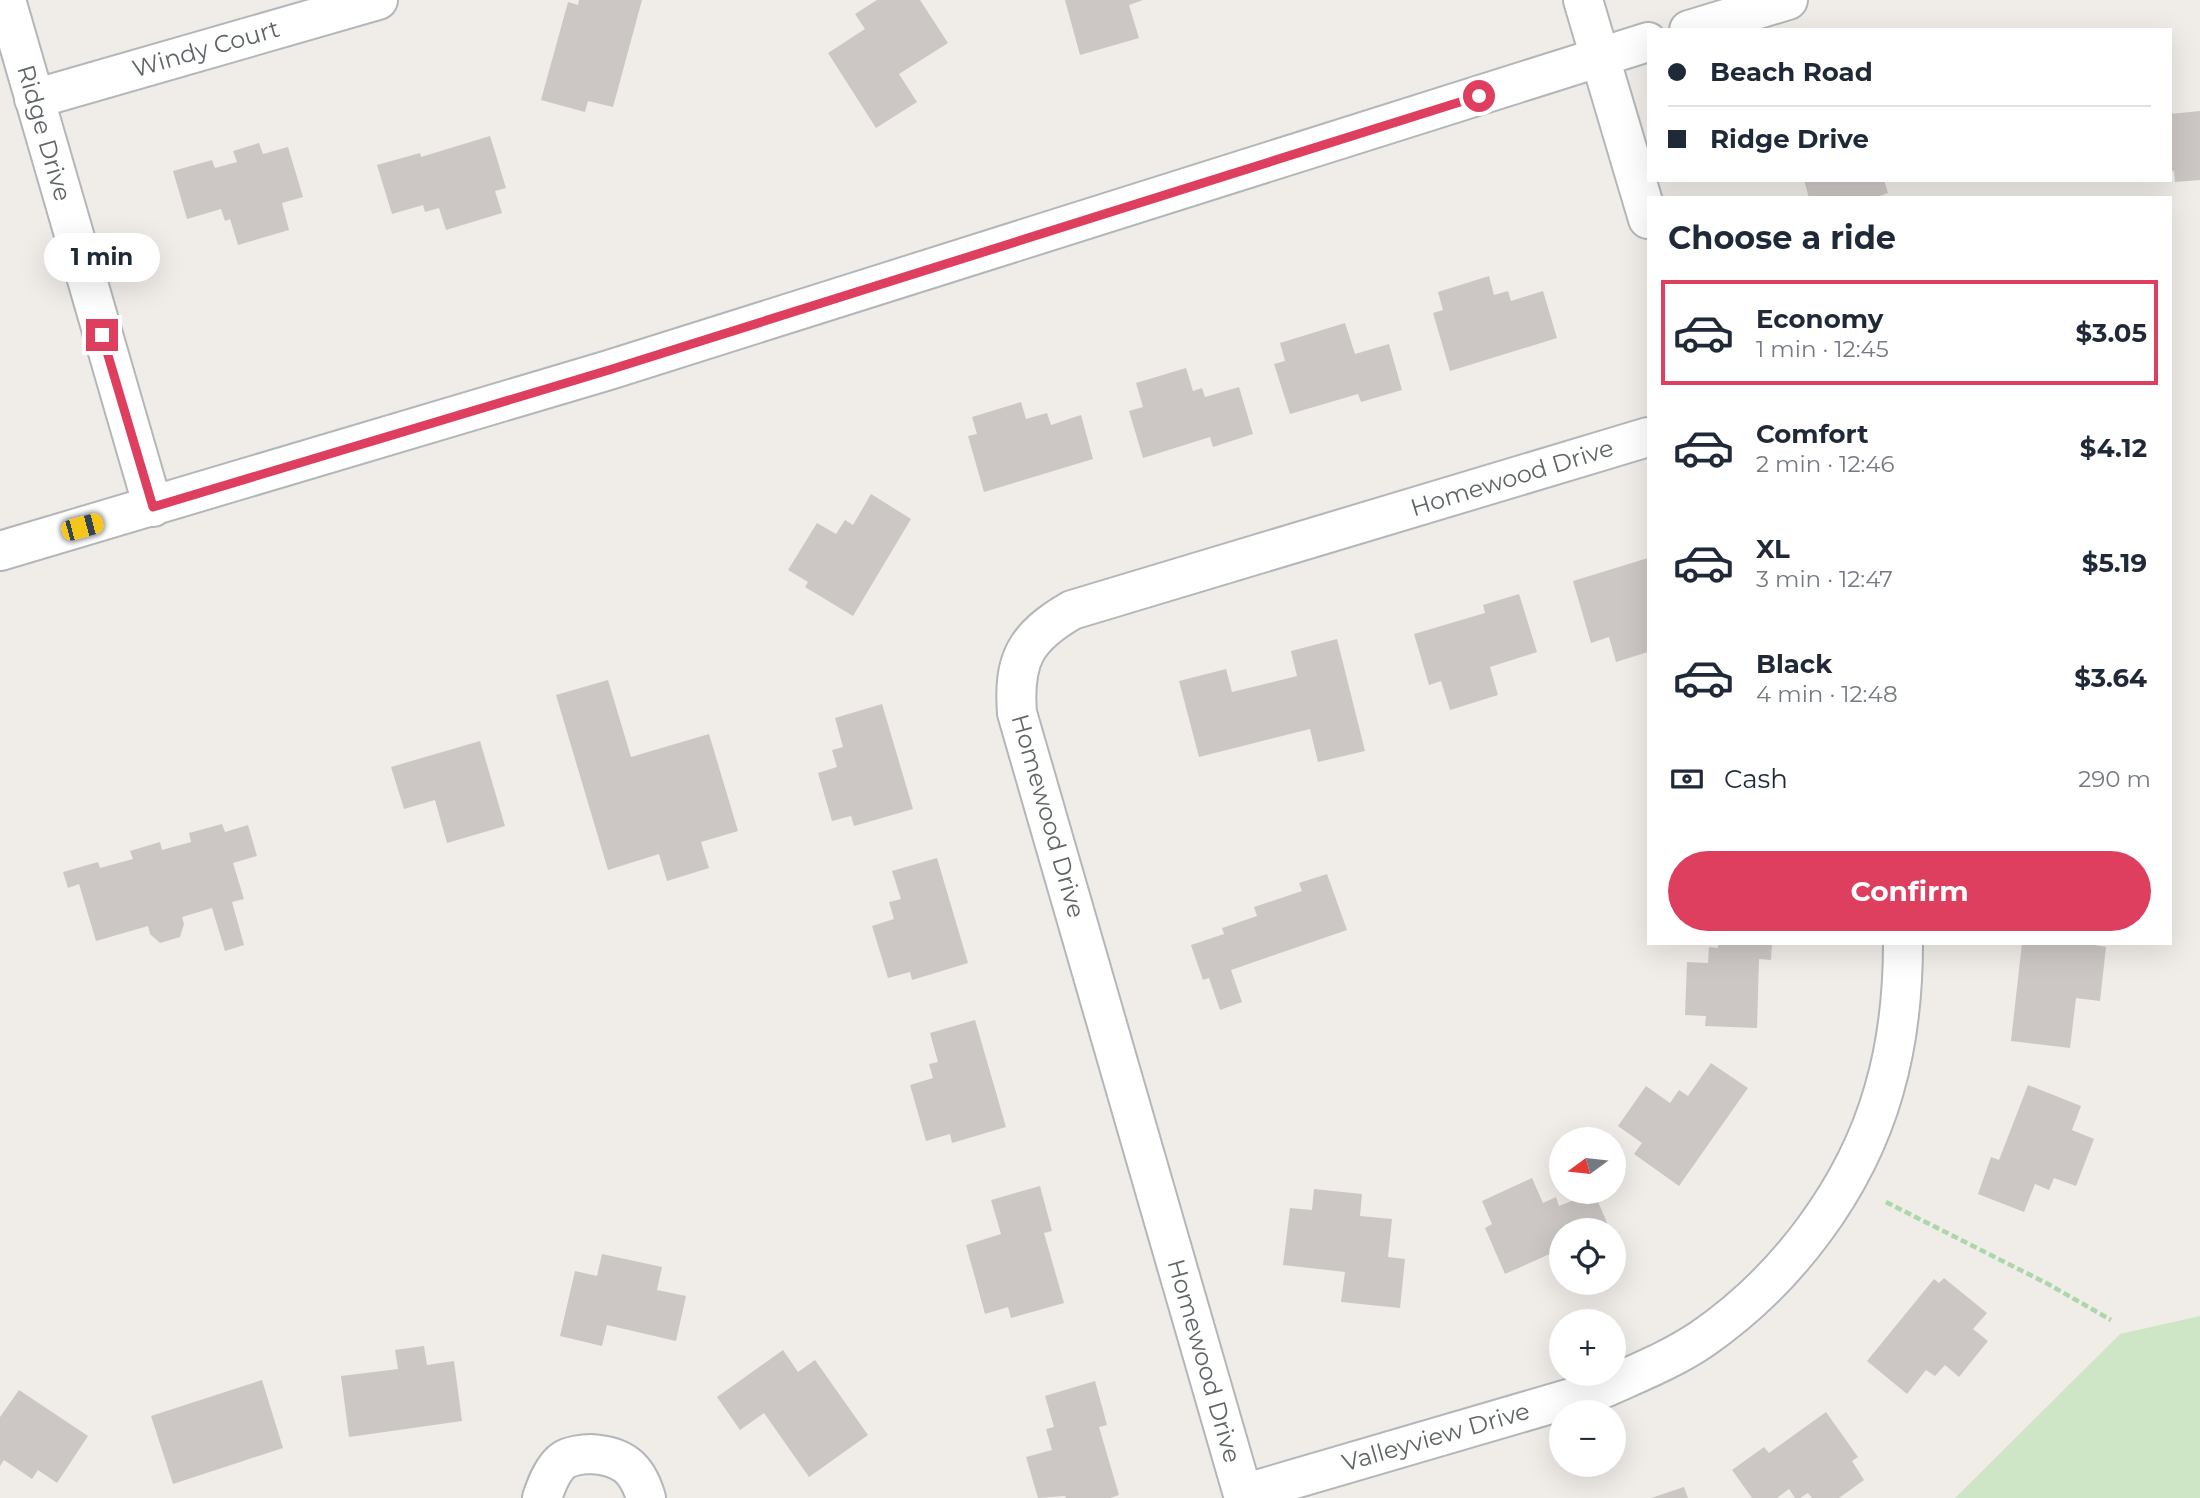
<!DOCTYPE html>
<html lang="en">
<head>
<meta charset="utf-8">
<style>
  :root { --surface:#fff; --page:#f6f6f7; --text:#1f2937; --muted:#747a83; --line:#e0e1e3; --accent:#df3f5f }
  body { margin:0; font-family:Montserrat,sans-serif; background:var(--page); color:var(--text); height:100vh; display:flex; flex-direction:column; font-size:26px; white-space:nowrap }
  * { box-sizing:border-box; margin:0 }
  p { font-size:23px; color:var(--muted) }
  .icon { flex:none; width:38px; height:38px; fill:none; stroke:currentColor; stroke-width:2; stroke-linecap:round; stroke-linejoin:round }
  .map { position:relative; flex:1; overflow:hidden }
  .panel { position:absolute; left:1647px; top:196px; width:525px; height:749px; display:flex; flex-direction:column; background:var(--surface); border-radius:0px; box-shadow:0 7px 28px #0002 }
  .panel>* { flex:none }
  .banner { position:absolute; left:1647px; top:28px; width:525px; height:154px; border-radius:0px; box-shadow:0 7px 28px #0002; display:grid; align-content:center; height:154px; padding:0 21px; background:var(--surface) }
  .needle { width:46px; rotate:255deg }
  .fabs { position:absolute; left:1549px; top:1127px; display:grid; gap:14px }
  .fabs a { display:grid; place-items:center; width:77px; height:77px; border-radius:50%; background:var(--surface); box-shadow:0 7px 28px #0002; font-size:35px }
  .end { position:absolute; width:32px; height:32px; margin:-16px; border:9px solid #df3f5f; background:#fff; box-shadow:0 0 0 4px #fff }
  .from { border-radius:50% }
  .bubble { position:absolute; height:49px; border-radius:24px; background:var(--surface); box-shadow:0 7px 28px #0002; font-size:23px; font-weight:700; line-height:49px; text-align:center }
  .car { position:absolute; width:21px; height:42px; margin:-21px -10px; border-radius:9px; box-shadow:0 0 5px 2px #0007; background:linear-gradient(#f5c518 24%,#345 0 40%,#f5c518 0 76%,#345 0 86%,#f5c518 0) }
  .banner b { display:flex; align-items:center; gap:24px; height:66px; font-size:26px }
  .banner b+b { border-top:2px solid var(--line) }
  .banner i { width:18px; height:18px; background:var(--text) }
  ul { padding:0; list-style:none }
  li { display:flex; align-items:center; gap:21px; height:105px; margin:0 14px 10px; padding:0 7px; border:4px solid transparent; border-radius:0px }
  li div { flex:1 }
  li b { display:block; font-size:26px }
  li em { font-style:normal; font-weight:700 }
  li.current { border-color:var(--accent) }
  li>.icon { width:63px; height:63px; stroke-width:1.5 }
  h2 { padding:0 21px; font-size:32px; line-height:84px }
  .pay { display:flex; align-items:center; gap:18px; height:77px; padding:0 21px; font-size:26px }
  .pay p { margin-inline-start:auto }
  .cta { display:flex; gap:14px; margin-top:auto; padding:14px 21px }
  .cta a { flex:1; height:80px; border-radius:42px; background:var(--accent); color:#fff; font-size:28px; font-weight:700; line-height:80px; text-align:center }
  .map>svg:first-child { display:block }
  .green { fill:#cfe6c6 }
  .building { fill:#ccc7c4 }
  .lines { fill:none; stroke-linecap:round; stroke-linejoin:round }
  .minor-casing { stroke:#b3b7b9; stroke-width:42 }
  .path { stroke:#abd7aa; stroke-width:4.5; stroke-dasharray:7 3.5; stroke-linecap:butt }
  .minor { stroke:#fff; stroke-width:38 }
  .route { stroke:#df3f5f; stroke-width:9 }
  .labels { text-anchor:middle; stroke-width:7; stroke-linejoin:round; paint-order:stroke }
  .street-label { font-size:24px; fill:#5f6567; stroke:#fff }
</style>
</head>
<body>
<div class="map">
<svg width="2200" height="1498" viewBox="0 0 2200 1498">
  <rect width="100%" height="100%" fill="#f0ece8"/>
  <path class="green" d="M2200,1316V1498H1955L2120,1334Z"/>
  <path class="building" d="M579,0H642L613,107L588,101L585,112L541,100L568,2L578,5Z
    M877,0H920L948,43L899,74L917,102L876,128L828,53L865,29L855,14Z
    M1065,0H1143L1129,5L1139,38L1080,55Z
    M2200,111V180L2175,182L2174,171H2170V114Z
    M490,136L506,188L495,191L502,213L446,230L439,208L425,212L423,205L392,214L377,165L420,153L421,157Z
    M259,143L263,154L288,147L303,197L282,203L289,230L238,245L230,219L225,221L221,209L187,219L173,171L212,160L215,168L237,162L233,151Z
    M1804,180H1884L1888,193L1874,198H1809Z
    M1489,276L1494,295L1508,291L1511,301L1543,291L1557,338L1450,371L1433,313L1443,310L1438,292Z
    M1345,323L1355,354L1389,344L1402,390L1361,402L1358,394L1290,414L1274,364L1285,361L1280,343Z
    M1186,368L1193,391L1202,388L1205,397L1239,387L1253,434L1213,447L1210,437L1143,458L1129,411L1143,407L1136,383Z
    M1021,402L1026,419L1047,413L1051,425L1081,415L1093,459L984,492L968,436L977,434L972,417Z
    M871,494L911,519L853,616L805,587L808,582L788,570L817,523L836,534L845,520L853,525Z
    M1648,558V652L1616,662L1609,637L1591,643L1573,581Z
    M1519,594L1537,652L1490,667L1498,695L1450,710L1441,681L1429,685L1414,634L1485,613L1483,605Z
    M1337,639L1365,751L1318,762L1310,729L1199,757L1179,681L1226,669L1232,692L1297,676L1291,651Z
    M608,680L631,757L709,734L738,831L701,842L709,868L667,881L659,854L608,870L556,695Z
    M882,704L913,809L854,826L851,816L832,821L818,773L837,767L832,750L843,747L835,718Z
    M480,741L505,826L447,843L435,800L404,809L391,767Z
    M222,824L225,832L248,825L257,856L233,863L244,899L232,902L244,945L225,951L212,908L182,917L184,924L180,937L160,943L150,934L148,926L96,941L79,884L68,888L63,872L98,862L100,868L133,859L130,851L160,842L162,850L191,842L189,833Z
    M937,858L968,963L912,980L910,972L888,978L872,926L894,919L889,902L901,899L892,871Z
    M1327,874L1347,930L1231,970L1242,1002L1220,1010L1209,978L1203,980L1191,945L1224,934L1222,928L1257,916L1254,907L1302,891L1299,883Z
    M1718,943H1772L1771,960L1759,959L1757,1028L1705,1026L1706,1016L1685,1015L1687,962L1708,963L1709,947L1718,948Z
    M2022,943H2083L2106,947L2100,1001L2076,998L2070,1048L2011,1041Z
    M975,1020L1006,1127L952,1143L950,1134L926,1141L910,1085L933,1078L929,1064L938,1062L930,1033Z
    M1711,1063L1748,1088L1679,1186L1634,1154L1642,1143L1618,1126L1646,1086L1670,1103L1679,1090L1688,1096Z
    M2028,1085L2081,1106L2072,1130L2094,1139L2076,1186L2054,1178L2049,1190L2035,1184L2024,1212L1978,1194L1991,1157L1999,1160Z
    M1532,1178L1543,1203L1556,1197L1559,1206L1594,1192L1610,1230H1561V1249L1505,1274L1485,1228L1492,1224L1482,1201Z
    M1040,1186L1052,1231L1044,1233L1064,1303L1011,1318L1008,1307L985,1314L966,1245L1001,1234L991,1200Z
    M1314,1189L1362,1194L1360,1216L1392,1219L1388,1257L1405,1259L1400,1308L1341,1302L1345,1272L1283,1265L1290,1208L1312,1210Z
    M602,1254L662,1267L657,1290L686,1296L676,1341L607,1325L602,1346L560,1336L575,1271L597,1276Z
    M1944,1278L1987,1313L1973,1329L1988,1341L1959,1377L1945,1365L1935,1376L1926,1370L1907,1394L1867,1361L1934,1279L1939,1283Z
    M424,1346L427,1365L454,1361L462,1421L349,1437L341,1376L398,1369L395,1350Z
    M783,1350L798,1372L815,1360L868,1435L809,1477L764,1413L740,1430L717,1397Z
    M262,1380L283,1448L173,1484L151,1416Z
    M1095,1381L1107,1425L1099,1427L1119,1495L1110,1498H1066L1065,1496L1038,1498L1026,1457L1052,1450L1046,1429L1054,1427L1045,1396Z
    M19,1390L88,1436L57,1483L38,1470L32,1479L4,1460L0,1466V1417Z
    M1826,1412L1858,1457L1852,1461L1864,1480L1839,1498H1812L1808,1493L1800,1498H1795L1789,1489L1777,1498H1752L1732,1470L1764,1447L1769,1453Z
    M1684,1487L1688,1498H1651Z"/>
  <g class="lines">
    <defs>
      <path id="minor" d="M6,0L153,507
        M1583,0L1648,219
        M1689,30L1788,0
        M34,99L378,0
        M0,551L609,370L1648,42
        M1243,1494L1602,1389C1635,1374 1671,1360 1702,1339C1786,1281 1856,1189 1884,1090C1898,1042 1903,993 1903,943
        M542,1498C546,1486 553,1467 564,1460C570,1456 583,1454 591,1454C622,1456 637,1467 646,1498
        M1244,1498L1017,713C1013,660 1025,637 1072,610L1648,437"/>
    </defs>
    <use href="#minor" class="minor-casing"/>
    <path class="path" d="M1886,1202L2048,1284L2111,1320"/>
    <use href="#minor" class="minor"/>
  </g>
  <g class="lines">
    <path class="route" d="M102,335L153,507L609,370L1479,96"/>
  </g>
  <g class="labels">
    <g class="street-label">
      <text transform="translate(206 49) rotate(-16)" y="8">Windy Court</text>
      <text transform="translate(44 133) rotate(74)" y="8">Ridge Drive</text>
      <text transform="translate(1512 478) rotate(-17)" y="8">Homewood Drive</text>
      <text transform="translate(1048 816) rotate(74)" y="8">Homewood Drive</text>
      <text transform="translate(1204 1361) rotate(74)" y="8">Homewood Drive</text>
      <text transform="translate(1436 1437) rotate(-16)" y="8">Valleyview Drive</text>
    </g>
  </g>
</svg>
<div class="fabs">
<a><svg class="needle" viewBox="-14 -14 28 28"><path d="M0-13l5 13h-10z" fill="#e53935"/><path d="M0 13l5-13h-10z" fill="#747a83"/></svg></a>
<a><svg class="icon" aria-label="locate" viewBox="0 0 24 24"><circle cx="12" cy="12" r="6"/><path d="M12 2v4M12 18v4M2 12h4M18 12h4"/></svg></a>
<a>+</a>
<a>−</a>
</div>
<i class="end from" style="left:1479px;top:96px"></i>
<i class="end" style="left:102px;top:335px"></i>
<div class="bubble" style="left:44px;top:233px;width:116px">1 min</div>
<i class="car" style="left:82px;top:527px;rotate:75deg"></i>
<div class="banner">
<b><i class="from"></i>Beach Road</b>
<b><i></i>Ridge Drive</b>
</div>
<section class="panel">
<h2>Choose a ride</h2>
<ul>
<li class="current"><svg class="icon" aria-label="car" viewBox="0 0 24 24"><path d="M5 17H2v-5l4-1 3-4h7l3 4 3 1v5h-3M9 17h6M6 11h13"/><circle cx="7" cy="17" r="2"/><circle cx="17" cy="17" r="2"/></svg><div><b>Economy</b><p>1 min · 12:45</p></div><em>$3.05</em></li>
<li><svg class="icon" aria-label="car" viewBox="0 0 24 24"><path d="M5 17H2v-5l4-1 3-4h7l3 4 3 1v5h-3M9 17h6M6 11h13"/><circle cx="7" cy="17" r="2"/><circle cx="17" cy="17" r="2"/></svg><div><b>Comfort</b><p>2 min · 12:46</p></div><em>$4.12</em></li>
<li><svg class="icon" aria-label="car" viewBox="0 0 24 24"><path d="M5 17H2v-5l4-1 3-4h7l3 4 3 1v5h-3M9 17h6M6 11h13"/><circle cx="7" cy="17" r="2"/><circle cx="17" cy="17" r="2"/></svg><div><b>XL</b><p>3 min · 12:47</p></div><em>$5.19</em></li>
<li><svg class="icon" aria-label="car" viewBox="0 0 24 24"><path d="M5 17H2v-5l4-1 3-4h7l3 4 3 1v5h-3M9 17h6M6 11h13"/><circle cx="7" cy="17" r="2"/><circle cx="17" cy="17" r="2"/></svg><div><b>Black</b><p>4 min · 12:48</p></div><em>$3.64</em></li>
</ul>
<div class="pay"><svg class="icon" aria-label="cash" viewBox="0 0 24 24"><path d="M3 7h18v10H3z"/><circle cx="12" cy="12" r="2"/></svg>Cash<p>290 m</p></div>
<div class="cta"><a>Confirm</a></div>
</section>
</div>
</body>
</html>
